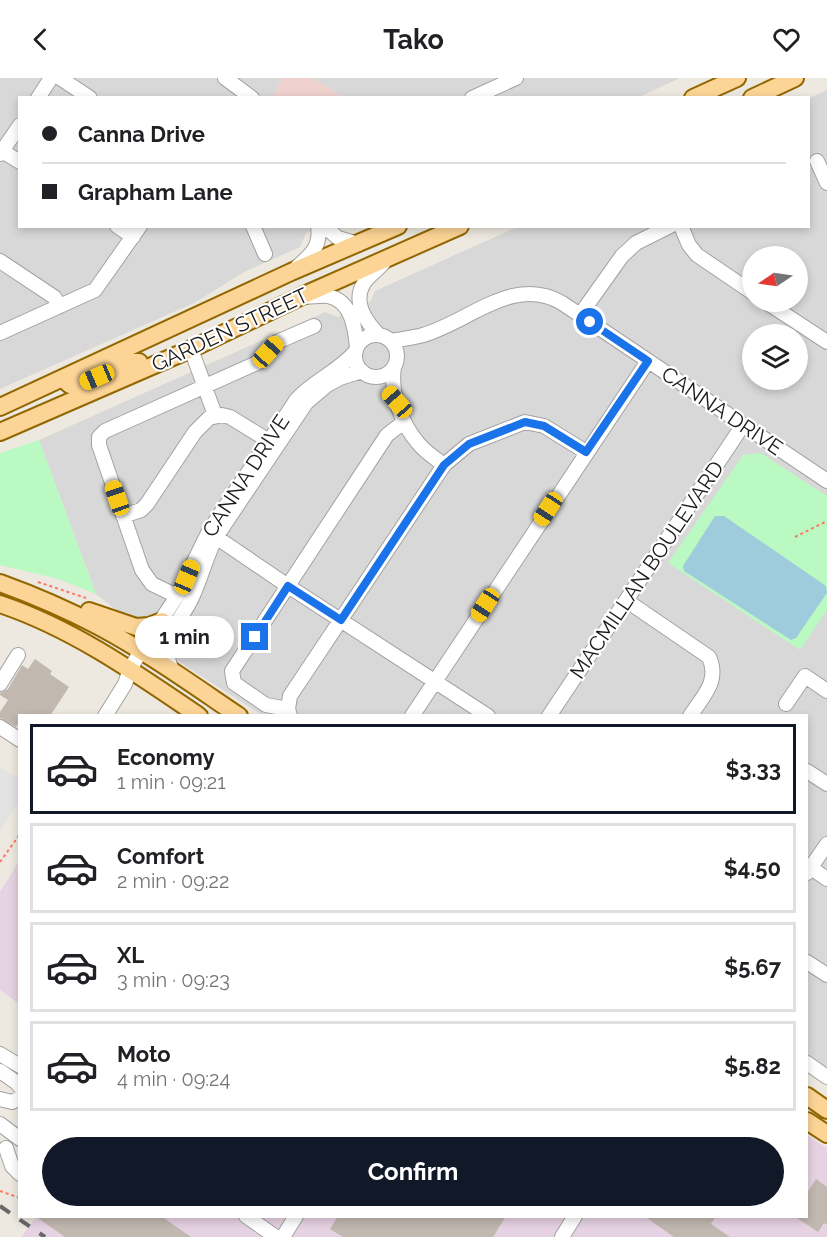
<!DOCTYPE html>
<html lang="en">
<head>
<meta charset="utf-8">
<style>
  :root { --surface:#fff; --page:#f6f6f6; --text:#202124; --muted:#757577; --line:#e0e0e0; --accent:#111827 }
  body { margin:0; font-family:Raleway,sans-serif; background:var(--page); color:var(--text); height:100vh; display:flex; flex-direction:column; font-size:22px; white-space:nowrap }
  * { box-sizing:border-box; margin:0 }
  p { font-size:20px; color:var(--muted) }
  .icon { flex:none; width:33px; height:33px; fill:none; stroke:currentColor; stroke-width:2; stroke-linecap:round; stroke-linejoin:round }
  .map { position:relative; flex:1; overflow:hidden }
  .side { position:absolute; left:18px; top:636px; width:790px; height:504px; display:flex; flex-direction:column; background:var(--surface); border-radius:0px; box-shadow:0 3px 9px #0003 }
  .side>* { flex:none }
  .banner { position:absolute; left:18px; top:18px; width:792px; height:132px; border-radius:0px; box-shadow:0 3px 9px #0003; display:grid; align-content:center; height:132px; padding:0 24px; background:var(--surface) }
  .needle { width:39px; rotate:257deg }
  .tools { position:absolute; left:742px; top:168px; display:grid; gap:12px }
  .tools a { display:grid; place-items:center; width:66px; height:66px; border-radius:50%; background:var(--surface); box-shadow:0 3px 9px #0003; font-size:30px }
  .end { position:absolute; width:27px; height:27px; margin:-14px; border:8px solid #1a73e8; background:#fff; box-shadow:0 0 0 3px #fff }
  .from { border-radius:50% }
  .bubble { position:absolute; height:42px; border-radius:21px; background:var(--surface); box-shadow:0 3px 9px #0003; font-size:20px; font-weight:700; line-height:42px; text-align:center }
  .car { position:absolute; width:18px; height:36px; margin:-18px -9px; border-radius:8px; box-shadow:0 0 4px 2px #0007; background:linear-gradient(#f5c518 24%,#345 0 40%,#f5c518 0 76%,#345 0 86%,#f5c518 0) }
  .banner b { display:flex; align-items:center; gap:21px; height:57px; font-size:22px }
  .banner b+b { border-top:2px solid var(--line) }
  .banner i { width:15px; height:15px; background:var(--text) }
  ul { padding:10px 0 0; list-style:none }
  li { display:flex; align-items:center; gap:18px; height:90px; margin:0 12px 9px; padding:0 12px; border:3px solid var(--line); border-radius:0px }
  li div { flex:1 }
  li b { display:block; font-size:22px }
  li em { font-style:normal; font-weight:700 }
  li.on { border-color:var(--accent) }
  li>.icon { width:54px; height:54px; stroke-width:1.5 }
  .primary-button { display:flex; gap:12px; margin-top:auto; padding:12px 24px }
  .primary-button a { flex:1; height:69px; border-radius:36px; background:var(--accent); color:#fff; font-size:24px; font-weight:700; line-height:69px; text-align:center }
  header { display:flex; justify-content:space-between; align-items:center; height:78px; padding:0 24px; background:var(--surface); font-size:27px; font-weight:700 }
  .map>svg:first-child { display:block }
  .residential { fill:#d9d8d8; fill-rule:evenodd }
  .commercial { fill:#efd1ce }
  .industrial { fill:#e6d2e2 }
  .park { fill:#bbf9c2 }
  .parking { fill:#e3e3e3 }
  .water { fill:#9fccdc }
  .building { fill:#c1b8b0 }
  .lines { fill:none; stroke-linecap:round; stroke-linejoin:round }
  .minor-casing { stroke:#a2a2a2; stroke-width:16 }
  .major-casing { stroke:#926700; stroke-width:20 }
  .path { stroke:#fb7863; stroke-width:2; stroke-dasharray:3 3; stroke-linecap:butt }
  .minor { stroke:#fff; stroke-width:14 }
  .major { stroke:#fcd496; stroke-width:16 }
  .rail { stroke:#696969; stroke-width:4; stroke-dasharray:12 12; stroke-linecap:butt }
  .route { stroke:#1a73e8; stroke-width:8 }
  .labels { text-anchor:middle; stroke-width:4.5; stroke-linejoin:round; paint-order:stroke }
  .street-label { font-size:21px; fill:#1b1b1b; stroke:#fff }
</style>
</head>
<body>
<header><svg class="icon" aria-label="back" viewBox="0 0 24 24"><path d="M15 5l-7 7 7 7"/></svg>Tako<svg class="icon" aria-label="heart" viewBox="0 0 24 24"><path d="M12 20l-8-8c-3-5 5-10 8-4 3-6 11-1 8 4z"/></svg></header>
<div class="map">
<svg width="827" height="1159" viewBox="0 0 827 1159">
  <rect width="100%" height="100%" fill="#ede9e0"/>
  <path class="residential" d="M0,0H282L273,19L20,20V148L318,149L306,155L300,169L244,194L196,224L0,311Z
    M312,0H680L637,20L343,19Z
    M827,12V1007L807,994V638L262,637L184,587L96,516L39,362L325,234L338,239L371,223L375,213L517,149L808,148L809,20ZM753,178H798V224H753ZM753,256H798V302H753Z"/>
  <path class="commercial" d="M282,0H312L343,19H273Z"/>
  <path class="industrial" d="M19,783V926L0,912V814Z
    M807,1057L827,1070V1159H21L37,1138H807Z"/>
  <path class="park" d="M39,362L96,516L58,501L0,487V375Z
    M761,375L827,418V532L800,572L668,485L743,377Z"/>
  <path class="parking" d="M0,689L20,702L19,724L0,753Z"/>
  <path class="water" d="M715,438H724L826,508L827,515L796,560L791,562L684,493L683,488Z"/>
  <path class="building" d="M35,581L52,593L50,596L69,609L50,638H20V643L16,649L0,640V634L8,622L0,617V615L8,611L22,587L28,591Z
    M816,1101L827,1109V1147L824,1145L818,1154L794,1138H807V1115Z
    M35,1138H161L191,1159H65Z
    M338,1138H506L493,1159H343L330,1151Z
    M644,1138H716L711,1146L730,1159H674Z"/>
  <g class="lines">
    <defs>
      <path id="minor" d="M60,0L90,20
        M225,0L252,20
        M38,20L51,0
        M472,20L516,0
        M2,73L20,84
        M0,76L20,47
        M817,83L827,105
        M117,148L133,159
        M253,148L265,176
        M324,148L338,160L358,166
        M681,148L689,167L697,177L753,215
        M0,183L54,219L60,228
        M297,189C312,176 321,168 318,148
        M304,219C312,219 321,217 328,218C352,223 355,250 357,269
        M766,224L827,264
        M580,237L622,178L636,165L670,148
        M0,255L95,212L140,148
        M379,257C366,244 352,224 364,205C369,197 378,192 384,184
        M355 278a21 21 0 1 1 42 0a21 21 0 1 1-42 0Z
        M391,263C401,261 413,260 423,257C469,244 514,196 562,225L827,403
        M191,271L215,337
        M394,289C390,315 401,345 418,365C425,374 435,380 444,387
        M123,438L141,432L147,426L195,354L209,340L222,337L230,339L269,363
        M216,459L288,508L488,638
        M177,518L152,506L142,492L99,367V359L105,353L259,284L277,264L314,248
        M627,523L709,579C720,603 703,618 690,638
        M173,594C155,557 182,546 194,515C202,496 207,477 216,459L306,325L327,307L340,300L362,293
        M0,606L18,577
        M786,626L805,598L827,613
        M288,631L266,627L234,605L232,593L387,357L404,344
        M105,638L125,606L130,591L141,573L177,518L209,453L297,321C315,302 339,293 356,273
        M290,638L288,631L290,618L444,387L469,366L525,344L544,348L586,374
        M412,638L648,283
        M549,638L743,347
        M0,649L20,662
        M807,693L827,706
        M807,787L827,801
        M807,795L827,766
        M807,884L827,897
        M0,976L20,988
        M807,985L827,999
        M0,993L17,1005L20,1009
        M0,1021L12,1024L20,1020
        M0,1046L20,1061
        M6,1070L12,1088L20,1096
        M246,1138L276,1159
        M283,1159L296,1138
        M562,1159L575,1138"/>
      <path id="major" d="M693,20L737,0
        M752,20L795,0
        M63,301L70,307L80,306L132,284H139
        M0,329L291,194L398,148
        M0,354L191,271L302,218L460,148
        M0,505C33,517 66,531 98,548C147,574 193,607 239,638
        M0,526C72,550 136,595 199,638
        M89,533L136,549L149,548L162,543
        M807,1018L827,1032
        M807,1043L827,1056"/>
    </defs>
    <use href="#minor" class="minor-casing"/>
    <use href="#major" class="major-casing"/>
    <path class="path" d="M795,459L827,443
      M38,504L86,520
      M0,784L20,756
      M0,1113L20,1120"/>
    <use href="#minor" class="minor"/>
    <use href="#major" class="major"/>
    <path class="rail" d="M0,1128L45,1159"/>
  </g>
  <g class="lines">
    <path class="route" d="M255,559L288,508L341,542L444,387L469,366L525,344L544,348L586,374L648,283L590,244"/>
  </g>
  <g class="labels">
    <g class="street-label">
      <text transform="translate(230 252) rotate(-25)" y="7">GARDEN STREET</text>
      <text transform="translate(722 333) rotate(34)" y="7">CANNA DRIVE</text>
      <text transform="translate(246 398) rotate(-57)" y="7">CANNA DRIVE</text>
      <text transform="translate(647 492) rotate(-56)" y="7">MACMILLAN BOULEVARD</text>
    </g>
  </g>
</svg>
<div class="tools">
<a><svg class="needle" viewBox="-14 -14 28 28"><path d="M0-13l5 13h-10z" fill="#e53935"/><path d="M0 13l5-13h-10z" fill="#757577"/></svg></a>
<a><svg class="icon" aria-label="layers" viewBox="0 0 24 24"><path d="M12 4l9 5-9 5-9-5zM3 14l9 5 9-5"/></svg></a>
</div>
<i class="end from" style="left:590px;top:244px"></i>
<i class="end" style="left:255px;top:559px"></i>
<div class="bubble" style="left:135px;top:538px;width:99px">1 min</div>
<i class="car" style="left:268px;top:274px;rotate:42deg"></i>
<i class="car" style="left:97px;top:299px;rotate:247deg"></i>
<i class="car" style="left:397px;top:324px;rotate:319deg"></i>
<i class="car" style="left:117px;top:420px;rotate:341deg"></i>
<i class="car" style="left:548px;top:431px;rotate:213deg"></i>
<i class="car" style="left:187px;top:499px;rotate:23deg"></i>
<i class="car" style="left:485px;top:527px;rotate:213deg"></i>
<div class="banner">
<b><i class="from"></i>Canna Drive</b>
<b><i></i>Grapham Lane</b>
</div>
<section class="side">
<ul>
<li class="on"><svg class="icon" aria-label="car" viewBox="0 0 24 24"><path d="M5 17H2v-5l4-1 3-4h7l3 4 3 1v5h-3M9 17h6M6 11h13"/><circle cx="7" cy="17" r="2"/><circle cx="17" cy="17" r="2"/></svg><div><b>Economy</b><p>1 min · 09:21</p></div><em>$3.33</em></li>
<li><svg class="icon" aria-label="car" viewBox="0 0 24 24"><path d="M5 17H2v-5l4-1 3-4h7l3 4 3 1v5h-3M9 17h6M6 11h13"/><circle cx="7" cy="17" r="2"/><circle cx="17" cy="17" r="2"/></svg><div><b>Comfort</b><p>2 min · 09:22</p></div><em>$4.50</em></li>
<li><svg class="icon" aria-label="car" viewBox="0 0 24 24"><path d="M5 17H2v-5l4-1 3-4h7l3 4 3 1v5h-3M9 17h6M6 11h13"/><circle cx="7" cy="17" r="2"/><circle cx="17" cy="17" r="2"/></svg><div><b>XL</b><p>3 min · 09:23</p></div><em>$5.67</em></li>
<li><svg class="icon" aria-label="car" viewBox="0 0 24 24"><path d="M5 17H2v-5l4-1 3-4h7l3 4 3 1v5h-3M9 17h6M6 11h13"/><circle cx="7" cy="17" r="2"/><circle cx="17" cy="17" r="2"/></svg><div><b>Moto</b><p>4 min · 09:24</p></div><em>$5.82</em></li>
</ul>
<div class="primary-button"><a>Confirm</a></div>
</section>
</div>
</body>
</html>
